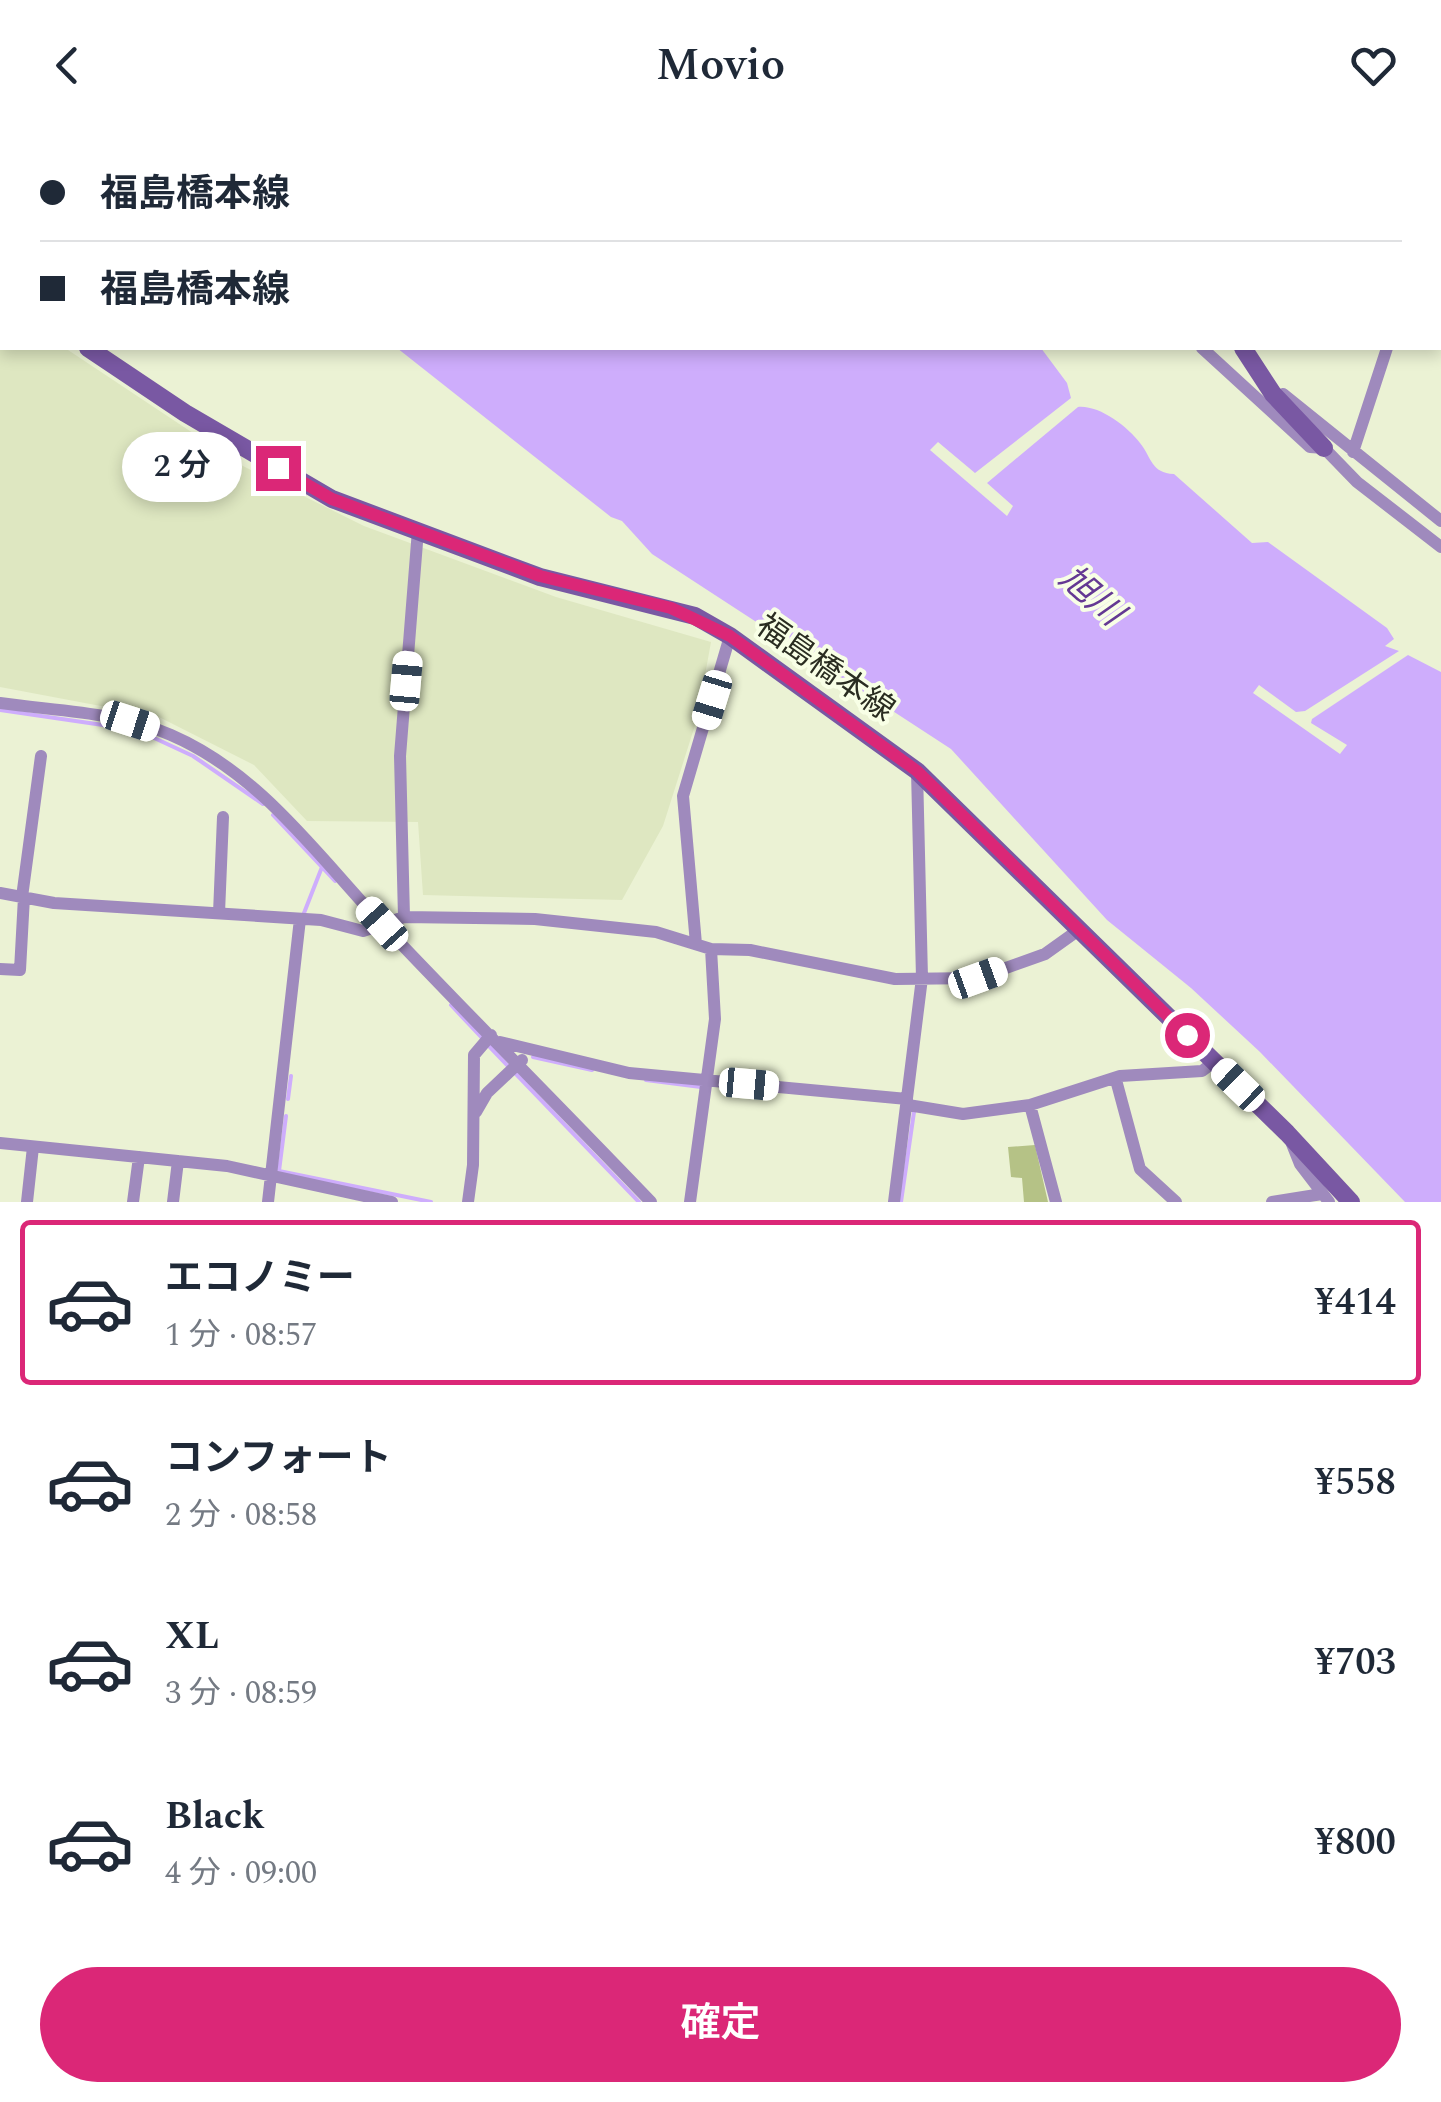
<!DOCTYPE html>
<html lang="ja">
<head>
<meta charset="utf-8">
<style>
  :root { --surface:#fff; --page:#f2f2f3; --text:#1f2937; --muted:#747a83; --line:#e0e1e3; --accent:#db2777 }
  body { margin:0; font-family:Spectral,"Noto Sans JP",serif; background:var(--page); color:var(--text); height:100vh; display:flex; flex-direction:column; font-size:38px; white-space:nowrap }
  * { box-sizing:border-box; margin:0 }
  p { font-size:32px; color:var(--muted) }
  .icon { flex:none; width:55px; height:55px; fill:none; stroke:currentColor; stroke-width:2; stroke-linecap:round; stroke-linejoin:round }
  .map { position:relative; height:1072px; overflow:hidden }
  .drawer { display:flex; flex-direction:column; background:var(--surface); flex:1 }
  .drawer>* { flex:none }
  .hud { position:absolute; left:0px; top:0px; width:1442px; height:220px; box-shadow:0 5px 15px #0003; display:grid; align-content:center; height:220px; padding:0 40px; background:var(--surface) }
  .end { position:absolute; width:45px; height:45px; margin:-22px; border:12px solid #db2777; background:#fff; box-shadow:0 0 0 5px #fff }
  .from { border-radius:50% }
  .bubble { position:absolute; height:70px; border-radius:35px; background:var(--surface); box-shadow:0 5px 15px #0003; font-size:32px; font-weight:600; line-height:70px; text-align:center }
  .car { position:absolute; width:30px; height:60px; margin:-30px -15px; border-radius:12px; box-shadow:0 0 8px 2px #0007; background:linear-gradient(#fff 24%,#345 0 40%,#fff 0 76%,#345 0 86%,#fff 0) }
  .hud b { display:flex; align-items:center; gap:35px; height:95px; font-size:38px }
  .hud b+b { border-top:2px solid var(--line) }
  .hud i { width:25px; height:25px; background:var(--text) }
  ul { padding:18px 0 0; list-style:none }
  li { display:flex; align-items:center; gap:30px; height:165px; margin:0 20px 15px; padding:0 20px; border:5px solid transparent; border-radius:10px }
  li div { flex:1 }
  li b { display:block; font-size:38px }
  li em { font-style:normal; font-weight:600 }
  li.current { border-color:var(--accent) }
  li>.icon { width:90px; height:90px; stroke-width:1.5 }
  .primary-button { display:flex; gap:20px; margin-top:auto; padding:20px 40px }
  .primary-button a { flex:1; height:115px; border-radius:60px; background:var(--accent); color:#fff; font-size:40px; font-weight:600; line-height:115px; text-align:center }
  header { display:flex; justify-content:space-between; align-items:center; height:130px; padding:0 40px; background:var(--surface); font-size:45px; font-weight:600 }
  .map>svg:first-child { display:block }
  .built { fill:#dee7c1 }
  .green { fill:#b5c286 }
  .water { fill:#ceadfc }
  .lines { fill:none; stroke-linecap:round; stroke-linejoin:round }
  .stream { stroke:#ceadfc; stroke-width:4 }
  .street { stroke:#9f8abd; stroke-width:12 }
  .secondary { stroke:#7958a3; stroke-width:18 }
  .route { stroke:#db2777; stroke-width:12 }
  .labels { text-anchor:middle; stroke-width:8; stroke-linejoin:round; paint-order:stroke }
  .street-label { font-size:32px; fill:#2a2d21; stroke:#f8ffe6 }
  .water-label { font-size:35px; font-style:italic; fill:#643993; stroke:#f8ffe6 }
</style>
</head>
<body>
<header><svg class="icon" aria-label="back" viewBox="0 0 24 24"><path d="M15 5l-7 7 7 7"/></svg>Movio<svg class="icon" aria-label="heart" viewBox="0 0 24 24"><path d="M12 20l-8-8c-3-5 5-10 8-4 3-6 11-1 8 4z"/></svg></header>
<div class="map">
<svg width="1441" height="1072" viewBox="0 0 1441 1072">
  <rect width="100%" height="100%" fill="#ebf2d4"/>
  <path class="built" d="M0,174L2,218H65L241,335L364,396L556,467L711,512L697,589L663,696L622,770L423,765L418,692L307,691L254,635L159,587L0,557Z"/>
  <path class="green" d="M1035,1015L1048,1072H1024L1022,1048L1011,1047L1008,1017Z"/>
  <path class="water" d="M226,0H698L694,2Z
    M397,218H1041L1067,253L1071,268L975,343L938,312L930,320L1007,386L1013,376L987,353L1078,277C1099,275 1127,296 1140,313C1152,328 1151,343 1174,344L1252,413L1268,412L1387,498L1394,509L1385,516L1399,521L1305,581L1296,582L1259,555L1253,563L1340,624L1347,615L1311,593L1312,589L1408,525L1441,542V1072H1405L1260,922L1191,858L1107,790L951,619L652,424L622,391L611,387Z"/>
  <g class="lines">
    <path class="stream" d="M0,580L137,600L193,626L263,674
      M273,685L335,751
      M304,783L322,737
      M451,875L482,908
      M488,915L509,937
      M533,927L592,940
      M516,944L639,1072
      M646,950L701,957
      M288,969L291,946
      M286,986L279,1041L431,1072
      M901,1072L914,982"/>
    <path class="street" d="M974,0L977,2
      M1164,0L1168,2
      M1369,0L1371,2
      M1186,2L1189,0
      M1440,152H1441
      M1440,206H1441
      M1202,218L1310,317L1324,318L1357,352L1441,417
      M1283,264L1441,391
      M1353,322L1387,218
      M0,573C56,581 119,582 171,605C261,644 317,725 383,795C471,888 562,979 651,1072
      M0,763L54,773L321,790L363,801L404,787L535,789L656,802L711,819L750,820L895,849L978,848L1045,824L1080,799
      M22,767L41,626
      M219,783L223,687
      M404,787L400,626L418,400
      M696,814L683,666L730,506
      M0,839L20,840L24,767
      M500,912L629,943L907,969
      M1116,950L1140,1039L1176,1072
      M908,975L963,984L1030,975L1120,946L1202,941L1214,932
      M1030,975L1056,1072
      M476,982L487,963L522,930
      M0,1013L227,1036L392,1072
      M1292,1014L1300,1034L1329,1072
      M27,1072L33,1017
      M133,1072L139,1027
      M173,1072L178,1031
      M268,1072L300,789
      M468,1072L473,1035L474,925L491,905
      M690,1072L715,889L711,819
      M894,1072L922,848L917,641
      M1272,1072L1322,1064"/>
    <path class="secondary" d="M1109,0L1110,2
      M0,155L2,157
      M88,218L185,283L332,369L540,447L695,486L730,506L917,641L1287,1003L1351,1072
      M1243,218L1273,264L1324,318"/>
  </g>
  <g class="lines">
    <path class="route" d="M278,338L332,369L540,446L671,478L730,506L917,641L1187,905"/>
  </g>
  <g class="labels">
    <g class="street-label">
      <text transform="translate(826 537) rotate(35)" y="11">福島橋本線</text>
    </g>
    <g class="water-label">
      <text transform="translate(1092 465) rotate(41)" y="12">旭川</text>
    </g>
  </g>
</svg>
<i class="end from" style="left:1187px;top:905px"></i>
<i class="end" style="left:278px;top:338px"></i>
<div class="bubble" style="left:122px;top:302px;width:120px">2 分</div>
<i class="car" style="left:406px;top:551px;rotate:5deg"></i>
<i class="car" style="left:712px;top:570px;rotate:197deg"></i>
<i class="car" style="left:130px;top:591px;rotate:108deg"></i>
<i class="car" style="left:382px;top:794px;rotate:318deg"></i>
<i class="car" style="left:978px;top:848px;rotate:70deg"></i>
<i class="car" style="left:749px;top:954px;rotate:95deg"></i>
<i class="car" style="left:1238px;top:955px;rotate:314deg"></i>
<div class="hud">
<b><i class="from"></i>福島橋本線</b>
<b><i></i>福島橋本線</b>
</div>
</div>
<section class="drawer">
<ul>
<li class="current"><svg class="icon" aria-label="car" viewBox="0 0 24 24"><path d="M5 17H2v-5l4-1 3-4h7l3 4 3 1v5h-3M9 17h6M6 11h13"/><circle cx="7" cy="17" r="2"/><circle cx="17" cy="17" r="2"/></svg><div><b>エコノミー</b><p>1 分 · 08:57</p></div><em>¥414</em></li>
<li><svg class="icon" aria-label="car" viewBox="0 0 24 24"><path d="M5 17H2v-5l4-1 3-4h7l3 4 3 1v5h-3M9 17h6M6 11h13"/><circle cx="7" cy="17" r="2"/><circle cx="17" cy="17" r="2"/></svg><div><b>コンフォート</b><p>2 分 · 08:58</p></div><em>¥558</em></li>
<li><svg class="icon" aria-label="car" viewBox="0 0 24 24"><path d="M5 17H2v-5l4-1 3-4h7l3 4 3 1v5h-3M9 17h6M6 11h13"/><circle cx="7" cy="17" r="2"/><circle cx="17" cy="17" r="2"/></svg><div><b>XL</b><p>3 分 · 08:59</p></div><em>¥703</em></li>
<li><svg class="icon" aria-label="car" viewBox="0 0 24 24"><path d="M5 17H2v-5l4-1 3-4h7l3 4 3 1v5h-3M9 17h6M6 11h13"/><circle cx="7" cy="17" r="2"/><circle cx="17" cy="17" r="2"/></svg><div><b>Black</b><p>4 分 · 09:00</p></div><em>¥800</em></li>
</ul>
<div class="primary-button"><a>確定</a></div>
</section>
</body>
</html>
